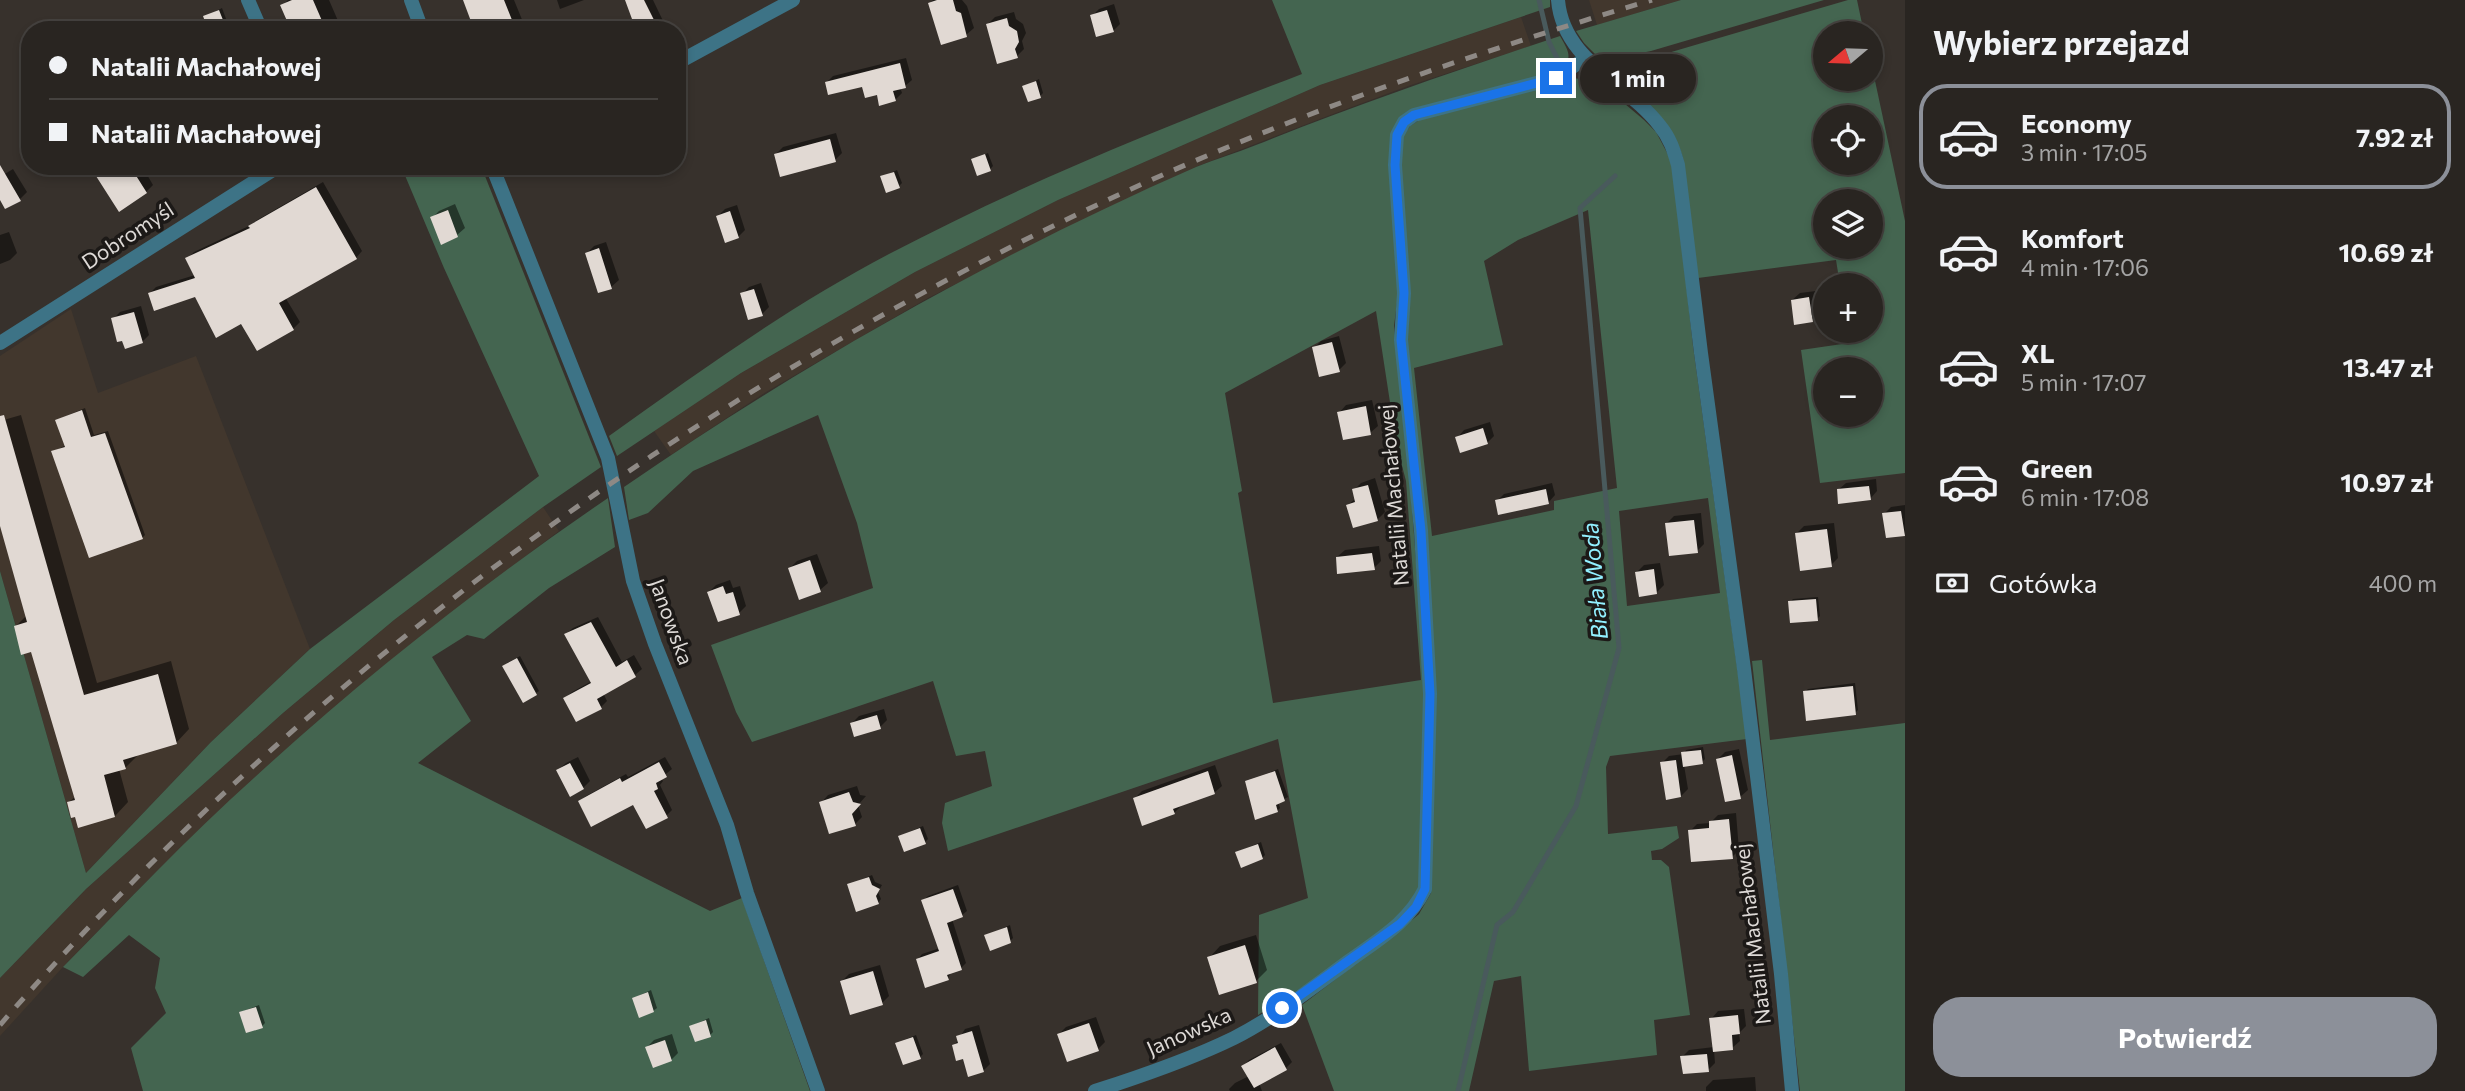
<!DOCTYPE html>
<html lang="pl">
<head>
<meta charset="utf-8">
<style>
  :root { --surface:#292521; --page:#312d2a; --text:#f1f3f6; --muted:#a5a5a5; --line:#45423f; --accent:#8c9099 }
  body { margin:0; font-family:Commissioner,sans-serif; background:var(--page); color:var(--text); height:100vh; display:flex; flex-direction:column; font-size:26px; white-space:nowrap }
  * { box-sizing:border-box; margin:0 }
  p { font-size:23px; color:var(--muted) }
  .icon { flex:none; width:38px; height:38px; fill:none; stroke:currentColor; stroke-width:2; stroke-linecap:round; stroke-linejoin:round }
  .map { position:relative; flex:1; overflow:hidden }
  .details { display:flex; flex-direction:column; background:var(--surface); width:560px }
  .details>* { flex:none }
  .top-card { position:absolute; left:21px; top:21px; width:665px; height:154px; border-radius:28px; box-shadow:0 4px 10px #0003,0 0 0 2px var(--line); display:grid; align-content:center; height:154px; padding:0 28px; background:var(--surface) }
  .needle { width:46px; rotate:251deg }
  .tools { position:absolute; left:1813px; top:21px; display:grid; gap:14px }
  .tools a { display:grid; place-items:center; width:70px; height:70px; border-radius:50%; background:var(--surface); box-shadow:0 4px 10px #0003,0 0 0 2px var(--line); font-size:35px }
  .end { position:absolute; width:32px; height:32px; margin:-16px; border:9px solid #1a73e8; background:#fff; box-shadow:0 0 0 4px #fff }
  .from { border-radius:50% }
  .bubble { position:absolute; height:49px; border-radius:24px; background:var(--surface); box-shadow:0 4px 10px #0003,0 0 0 2px var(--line); font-size:23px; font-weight:700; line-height:49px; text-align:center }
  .top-card b { display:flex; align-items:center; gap:24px; height:66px; font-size:26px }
  .top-card b+b { border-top:2px solid var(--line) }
  .top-card i { width:18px; height:18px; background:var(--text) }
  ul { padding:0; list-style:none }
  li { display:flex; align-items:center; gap:21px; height:105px; margin:0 14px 10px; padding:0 14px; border:4px solid transparent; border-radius:28px }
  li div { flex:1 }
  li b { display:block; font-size:26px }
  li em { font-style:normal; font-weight:700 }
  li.on { border-color:var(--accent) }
  li>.icon { width:63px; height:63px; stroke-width:1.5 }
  h2 { padding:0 28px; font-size:32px; line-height:84px }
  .pay { display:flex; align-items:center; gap:18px; height:77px; padding:0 28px; font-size:26px }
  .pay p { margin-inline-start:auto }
  .primary-button { display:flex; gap:14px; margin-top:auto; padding:14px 28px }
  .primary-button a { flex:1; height:80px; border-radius:28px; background:var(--accent); color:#fff; font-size:28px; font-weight:700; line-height:80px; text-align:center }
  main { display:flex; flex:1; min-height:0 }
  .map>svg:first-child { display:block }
  .built { fill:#42372d }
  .green { fill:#446550; fill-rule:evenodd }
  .shadow { fill:#0007 }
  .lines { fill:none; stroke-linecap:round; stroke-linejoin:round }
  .stream { stroke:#495a5c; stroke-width:5 }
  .building { fill:#e1d9d3 }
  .minor { stroke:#3d7386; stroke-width:14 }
  .rail { stroke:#8e8985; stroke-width:5; stroke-dasharray:12 12; stroke-linecap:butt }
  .route { stroke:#1a73e8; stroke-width:9 }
  .labels { text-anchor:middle; stroke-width:7; stroke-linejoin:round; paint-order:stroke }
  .street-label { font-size:21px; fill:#ddd9d6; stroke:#1c1917 }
  .water-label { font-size:23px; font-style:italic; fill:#92f0ff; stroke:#1c1917 }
</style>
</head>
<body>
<main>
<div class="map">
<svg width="1905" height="1091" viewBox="0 0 1905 1091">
  <rect width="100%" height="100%" fill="#37312c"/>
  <path class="built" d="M1589,0H1681L1597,25Z
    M1521,17L1531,46L1408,86L1325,117L1198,166L1131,197L928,298L766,392L671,455L654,431L741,373L915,272L1058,200L1320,85Z
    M71,309L98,393L196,356L310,649L211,742L86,873L0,571V356Z
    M543,507L559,531L444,618L317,722L254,778L146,882L63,967L0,1036V978L86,889L283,713L394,620Z"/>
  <path class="green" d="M1272,0H1550V7L1320,85L1058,200L915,272L741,373L617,456L609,436C700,371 790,306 889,254C1022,184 1161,128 1302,74Z
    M1681,0H1824L1651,51L1602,61L1584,43L1576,31Z
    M1848,0H1857L1864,33H1825V79H1871V62L1905,221V473L1820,483L1801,350L1849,343L1847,331H1871V285H1840L1836,260L1698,278L1683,158C1671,117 1636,94 1605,67L1651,58ZM1825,117H1871V163H1825ZM1825,201H1871V247H1825ZM1825,369H1871V415H1825Z
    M1560,36C1571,55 1573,59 1556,74L1403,115L1398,295L1394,326L1409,468L1426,695L1420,888L1394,923L1323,974L1258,1015L1259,915L1308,898L1278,739L948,851L942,823L945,803L992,786L985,751L956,756L933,681L752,742L736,712L711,645L873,588L857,523L818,415L693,471L648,513L629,520L624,487C804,363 995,255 1196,167C1216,159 1236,153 1256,145C1356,105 1457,70 1560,36ZM1376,311L1397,448L1392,449L1394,463L1401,462L1406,481L1421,680L1273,703L1238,493L1242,491L1225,393Z
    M1573,78L1593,81L1606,88L1644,120L1656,132L1673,164L1693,346L1747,739L1610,756L1606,767L1608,834L1677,826L1679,838L1662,849L1651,851L1652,860H1661L1669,867L1690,1015L1654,1020L1657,1055L1529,1071L1521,976L1494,981L1469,1091H1334L1302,1005L1405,926L1419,914L1431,893L1433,764L1406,342L1401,168L1402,137L1410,126L1421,119ZM1588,210L1617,488L1554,501V510L1432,536L1414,368L1503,345L1484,261L1518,240ZM1708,498L1720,593L1627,606L1619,511Z
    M401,166H481L601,467L543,507L394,620L283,713L86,889L0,978V571L86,873L211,742L310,649L539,476L444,268Z
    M608,498L615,547L549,588L484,639L467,635L432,657L471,721L418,763L710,911L742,898L810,1091H143L131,1048L166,1013L155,988L160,958L129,935L83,977L63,967C126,903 188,837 255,777C365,676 485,582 608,498Z
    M1762,660L1770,740L1905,723V1091H1800L1752,661Z"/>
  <path class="shadow" d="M288,0H329L342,30H293L282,6Z
    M474,0H514L523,22L515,29L485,17Z
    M557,0H584L560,9Z
    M642,0H653L665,25L660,30H636Z
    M933,0H962L967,6L974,28L966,35L930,3Z
    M1114,4L1120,24L1113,31L1092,16L1099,9Z
    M222,8L228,24L225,27L205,17Z
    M1014,12L1016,19L1023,24L1026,33L1022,41L1024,49L1017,56L988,24L995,17Z
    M906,58L912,80L905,86L900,87L902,93L895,100L863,85L827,82L833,76Z
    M1039,79L1043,93L1040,96L1024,87Z
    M836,133L842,153L835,160L776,154L783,147Z
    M988,153L993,166L990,169L973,160Z
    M111,166H142L153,185L146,192L99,177Z
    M13,169L27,192L20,199L0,196V177Z
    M897,170L902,183L899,186L882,177Z
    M323,182L362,251L356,258L285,297L300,322L293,329L258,349L242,322L196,295L150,293L156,287L195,275L188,258L194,252L251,225L257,220Z
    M455,204L465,228L457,235L442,243L432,218L439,211Z
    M737,205L745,230L738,237L718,216L725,209Z
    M9,232L17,253L10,260L0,264V235Z
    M606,242L619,280L611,287L587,253L594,246Z
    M761,283L769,307L762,314L742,294L749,287Z
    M1816,291L1819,313L1812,320L1792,300L1800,293Z
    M141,306L149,335L142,342L113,319L120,312Z
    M1339,336L1346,363L1339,370L1314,348L1321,341Z
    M1372,400L1378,426L1370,433L1339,413L1346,405Z
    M85,408L94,435L108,431L145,535L142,538L53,452L66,445L57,420Z
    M21,415L97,683L171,661L189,729L176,743L139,754L125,768L119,769L128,802L115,816L69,802L76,796L32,650L15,627L27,615L0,519V421Z
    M1490,422L1494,436L1487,443L1457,438L1464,430Z
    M1375,478L1385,512L1378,519L1348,505L1356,498L1354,490L1361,483Z
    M1876,479L1877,491L1870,499L1838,490L1846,483Z
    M1552,483L1555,495L1548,503L1497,501L1504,494Z
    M1905,505V533L1904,534L1884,514L1891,507Z
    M1701,513L1704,544L1697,551L1667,523L1674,516Z
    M1834,523L1838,558L1831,565L1797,533L1804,526Z
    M1379,546L1381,561L1374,568L1337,557L1345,550Z
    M817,554L828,583L820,590L800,598L790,568L797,561Z
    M1660,563L1664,585L1657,592L1637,572L1644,565Z
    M730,580L733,588L740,586L746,606L739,613L709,592L716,585Z
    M1818,597L1820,616L1817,619L1790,602L1793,599Z
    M598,617L622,662L634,655L642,669L635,675L603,693L607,701L601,707L565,698L572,692L592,681L566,634L573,628Z
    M520,656L539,691L524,701L507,663Z
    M1855,683L1858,710L1855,713L1805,692L1808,689Z
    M884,709L887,720L880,727L852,723L859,716Z
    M1703,747L1705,759L1702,762L1684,765L1688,789L1681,796L1662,763L1669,756L1684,754L1686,750Z
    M1739,749L1748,790L1740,797L1718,759L1725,752Z
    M578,757L590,781L583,788L558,770L566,763Z
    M665,757L672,769L661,778L663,781L660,785L672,810L666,816L634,803L580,801L586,796L626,774L628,777Z
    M1215,765L1222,786L1214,793L1181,806L1174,813L1135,798L1142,791Z
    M1278,769L1288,797L1278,802L1280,808L1277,811L1247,782Z
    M857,786L860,795L866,796L858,805L862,817L855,824L821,803L828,795Z
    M1736,813L1739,850L1732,857L1690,831L1697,824L1710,823L1718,815Z
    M923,826L928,839L925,842L900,836Z
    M1261,842L1265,855L1262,858L1237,852Z
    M872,875L875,882L882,885L878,892L881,899L878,903L849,885Z
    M958,885L967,911L962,915L952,919L966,963L961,968L952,971L948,978L918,959L922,954L940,948L923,901L928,896Z
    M1010,925L1013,938L1010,941L986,936Z
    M1256,935L1267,970L1256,981L1209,958L1220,946Z
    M880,965L889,996L882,1003L842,981L849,974Z
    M651,990L657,1008L653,1011L634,998Z
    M259,1005L265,1023L262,1026L241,1012Z
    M1744,1009L1746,1026L1739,1033L1740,1041L1732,1048L1714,1050L1715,1063L1708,1070L1682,1057L1689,1050L1714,1047L1711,1019L1718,1011Z
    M1096,1017L1105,1042L1098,1049L1059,1034L1066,1027Z
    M709,1018L713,1032L710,1035L691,1026Z
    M979,1025L990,1064L983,1071L964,1057L954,1046L965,1029Z
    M672,1034L678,1053L671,1060L647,1047L654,1040Z
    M916,1035L923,1054L920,1057L897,1043Z
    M1281,1043L1292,1062L1286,1068L1259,1083L1262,1091H1230L1229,1089L1235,1083L1249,1076L1243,1066L1249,1060Z
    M1755,1077L1756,1091H1706V1087L1713,1080Z"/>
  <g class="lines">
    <path class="stream" d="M1539,0L1549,42L1560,64
      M1458,1091L1497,925L1513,912L1576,806L1619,648L1580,208L1615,176"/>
  </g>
  <path class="building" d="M292,0H313L326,30H291L280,5Z
    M463,0H504L516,30H488L484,19L472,24Z
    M625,0H644L659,30H607L632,19Z
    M937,0H953L956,11L961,13L967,37L941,45L928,3Z
    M219,10L227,30H208L203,16Z
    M1107,10L1114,32L1096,37L1090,15Z
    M1007,18L1009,26L1017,31L1019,42L1015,49L1018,58L997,64L986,24Z
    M900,63L906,88L893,91L896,101L879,106L877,95L865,98L862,87L828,95L825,82Z
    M1036,81L1041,98L1028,102L1022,86Z
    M830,139L836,162L780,177L774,154Z
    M985,154L991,171L977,176L971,159Z
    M0,165L21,201L5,209L0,200Z
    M112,166H130L147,193L119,212L96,176Z
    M894,172L900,188L886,193L880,176Z
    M316,187L357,259L279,303L294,330L257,351L241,324L216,338L195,297L154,311L148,293L195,278L185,258L250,228L248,226Z
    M448,210L458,237L441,245L430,217Z
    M730,211L739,238L725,243L716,216Z
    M599,248L612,289L598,293L585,253Z
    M754,289L763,316L748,320L740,293Z
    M1809,297L1813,322L1794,325L1791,300Z
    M134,312L143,343L125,349L122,341L117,342L111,318Z
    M1332,342L1340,372L1319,377L1312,347Z
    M1366,406L1371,435L1343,440L1337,412Z
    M82,410L91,437L105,433L143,539L89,558L51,451L65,447L55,420Z
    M4,415L84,695L158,674L177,744L123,760L126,769L104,775L115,817L78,828L75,817L71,818L67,802L75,800L31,652L21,655L14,626L27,622L0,526V416Z
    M1483,428L1488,444L1460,453L1455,437Z
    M1368,485L1378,521L1353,528L1346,505L1355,502L1352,489Z
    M1869,486L1871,500L1838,504L1837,489Z
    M1546,489L1549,504L1498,515L1495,500Z
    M1901,511L1905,536L1886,538L1882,513Z
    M1694,520L1698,553L1669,556L1665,523Z
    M1827,529L1832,567L1800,571L1795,533Z
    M1372,553L1375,570L1337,574L1336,557Z
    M810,560L821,592L799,600L788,568Z
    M1654,569L1657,594L1639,597L1635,572Z
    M723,586L726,594L733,592L740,615L718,622L707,592Z
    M1816,599L1818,621L1790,623L1788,601Z
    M591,622L616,667L627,660L636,677L597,699L602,709L576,722L563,698L591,683L564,634Z
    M517,658L537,695L523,703L502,666Z
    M1853,686L1856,715L1806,721L1803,691Z
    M877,715L881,729L854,737L850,723Z
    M1701,750L1703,764L1683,767L1681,752Z
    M1732,755L1741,799L1725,802L1716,759Z
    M1676,760L1681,797L1666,800L1660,762Z
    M659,762L667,777L656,783L658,789L654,791L668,818L646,829L633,805L591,827L578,801L620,778L622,782Z
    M570,763L584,789L570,797L556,770Z
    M1208,771L1215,794L1173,809L1175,814L1142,826L1133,798Z
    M1275,771L1285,801L1276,805L1278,812L1255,820L1245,781Z
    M849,792L853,802L861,804L852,814L856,826L829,834L819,802Z
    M1729,819L1733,859L1691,862L1688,830L1709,828V821Z
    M920,828L926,844L904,852L898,836Z
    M1258,844L1263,859L1241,868L1235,852Z
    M869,877L872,885L880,889L876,896L879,904L856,912L847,884Z
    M953,889L963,917L947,923L962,970L947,975L949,980L925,988L916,959L939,951L921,900Z
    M1007,927L1011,943L990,951L984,935Z
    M1245,945L1257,983L1219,995L1207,957Z
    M873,971L883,1005L850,1015L840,981Z
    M648,992L654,1012L639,1018L632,998Z
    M256,1007L263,1028L246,1033L239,1012Z
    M1738,1015L1740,1034L1732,1035L1733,1050L1713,1052L1709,1018Z
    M706,1020L711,1037L695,1042L689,1026Z
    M1089,1023L1099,1051L1067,1062L1057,1034Z
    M972,1031L984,1072L968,1077L963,1059L956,1061L952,1045L958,1043L956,1036Z
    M913,1037L921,1059L903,1065L895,1043Z
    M665,1040L672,1061L653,1068L645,1047Z
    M1275,1047L1287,1070L1254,1088L1241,1066Z
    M1707,1054L1709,1072L1683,1074L1680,1056Z"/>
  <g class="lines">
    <path class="minor" d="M248,0L261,30
      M411,0L422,30
      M1558,0C1563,61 1627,83 1660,126C1670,138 1674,151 1678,165L1701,353L1744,669L1781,974L1792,1091
      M677,63L793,0
      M492,166L608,458L633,581L655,644L727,825L747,893L818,1091
      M0,343L279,166
      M1095,1091C1142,1076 1189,1060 1234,1038C1275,1017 1312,988 1349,961C1379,939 1408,923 1425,889L1430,694L1421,531L1401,340L1404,293L1395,165L1397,135L1404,122L1414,115L1556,78L1586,58"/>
    <path class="rail" d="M0,1025C311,667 709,381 1140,185C1306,110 1478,52 1652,0"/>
  </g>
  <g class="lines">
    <path class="route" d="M1282,1008L1400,924L1416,907L1425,889L1430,694L1421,531L1401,340L1404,293L1395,165L1397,135L1404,122L1414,115L1556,78"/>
  </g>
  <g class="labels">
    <g class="street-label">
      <text transform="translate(128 236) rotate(-33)" y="7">Dobromyśl</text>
      <text transform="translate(1394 495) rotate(-95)" y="7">Natalii Machałowej</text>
      <text transform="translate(671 622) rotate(70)" y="7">Janowska</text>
      <text transform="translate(1753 934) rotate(-97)" y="7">Natalii Machałowej</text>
      <text transform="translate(1189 1032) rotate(-24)" y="7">Janowska</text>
    </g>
    <g class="water-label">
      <text transform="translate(1595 581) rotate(-95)" y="8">Biała Woda</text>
    </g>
  </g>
</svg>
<div class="tools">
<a><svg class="needle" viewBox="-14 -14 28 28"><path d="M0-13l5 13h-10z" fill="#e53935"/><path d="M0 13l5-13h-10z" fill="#a5a5a5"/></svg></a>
<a><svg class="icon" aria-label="locate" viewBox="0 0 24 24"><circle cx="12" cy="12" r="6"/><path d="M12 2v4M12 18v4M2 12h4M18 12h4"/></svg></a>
<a><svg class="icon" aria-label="layers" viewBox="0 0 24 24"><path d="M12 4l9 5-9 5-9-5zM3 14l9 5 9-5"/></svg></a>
<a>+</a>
<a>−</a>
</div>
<i class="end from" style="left:1282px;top:1008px"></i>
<i class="end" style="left:1556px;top:78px"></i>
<div class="bubble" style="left:1580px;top:54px;width:116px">1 min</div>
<div class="top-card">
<b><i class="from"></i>Natalii Machałowej</b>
<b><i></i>Natalii Machałowej</b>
</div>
</div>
<section class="details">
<h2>Wybierz przejazd</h2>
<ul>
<li class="on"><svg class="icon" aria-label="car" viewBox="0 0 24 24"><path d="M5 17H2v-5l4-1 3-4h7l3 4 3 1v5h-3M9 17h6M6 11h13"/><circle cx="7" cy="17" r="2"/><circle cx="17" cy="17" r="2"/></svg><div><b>Economy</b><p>3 min · 17:05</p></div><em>7.92 zł</em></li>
<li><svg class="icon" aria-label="car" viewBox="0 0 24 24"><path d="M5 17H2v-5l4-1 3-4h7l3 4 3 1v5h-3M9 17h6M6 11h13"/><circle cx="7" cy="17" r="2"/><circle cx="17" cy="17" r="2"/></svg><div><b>Komfort</b><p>4 min · 17:06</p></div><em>10.69 zł</em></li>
<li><svg class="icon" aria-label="car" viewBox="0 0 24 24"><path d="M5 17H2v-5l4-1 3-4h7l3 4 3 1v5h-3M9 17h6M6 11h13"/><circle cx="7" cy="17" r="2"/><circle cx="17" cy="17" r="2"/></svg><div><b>XL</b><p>5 min · 17:07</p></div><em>13.47 zł</em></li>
<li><svg class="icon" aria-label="car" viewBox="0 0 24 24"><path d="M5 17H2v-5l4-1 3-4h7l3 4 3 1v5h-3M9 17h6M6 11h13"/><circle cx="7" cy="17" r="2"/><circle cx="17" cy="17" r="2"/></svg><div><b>Green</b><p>6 min · 17:08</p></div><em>10.97 zł</em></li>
</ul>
<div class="pay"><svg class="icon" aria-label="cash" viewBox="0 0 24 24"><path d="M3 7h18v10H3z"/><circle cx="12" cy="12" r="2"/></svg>Gotówka<p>400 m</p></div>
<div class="primary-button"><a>Potwierdź</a></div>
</section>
</main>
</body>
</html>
